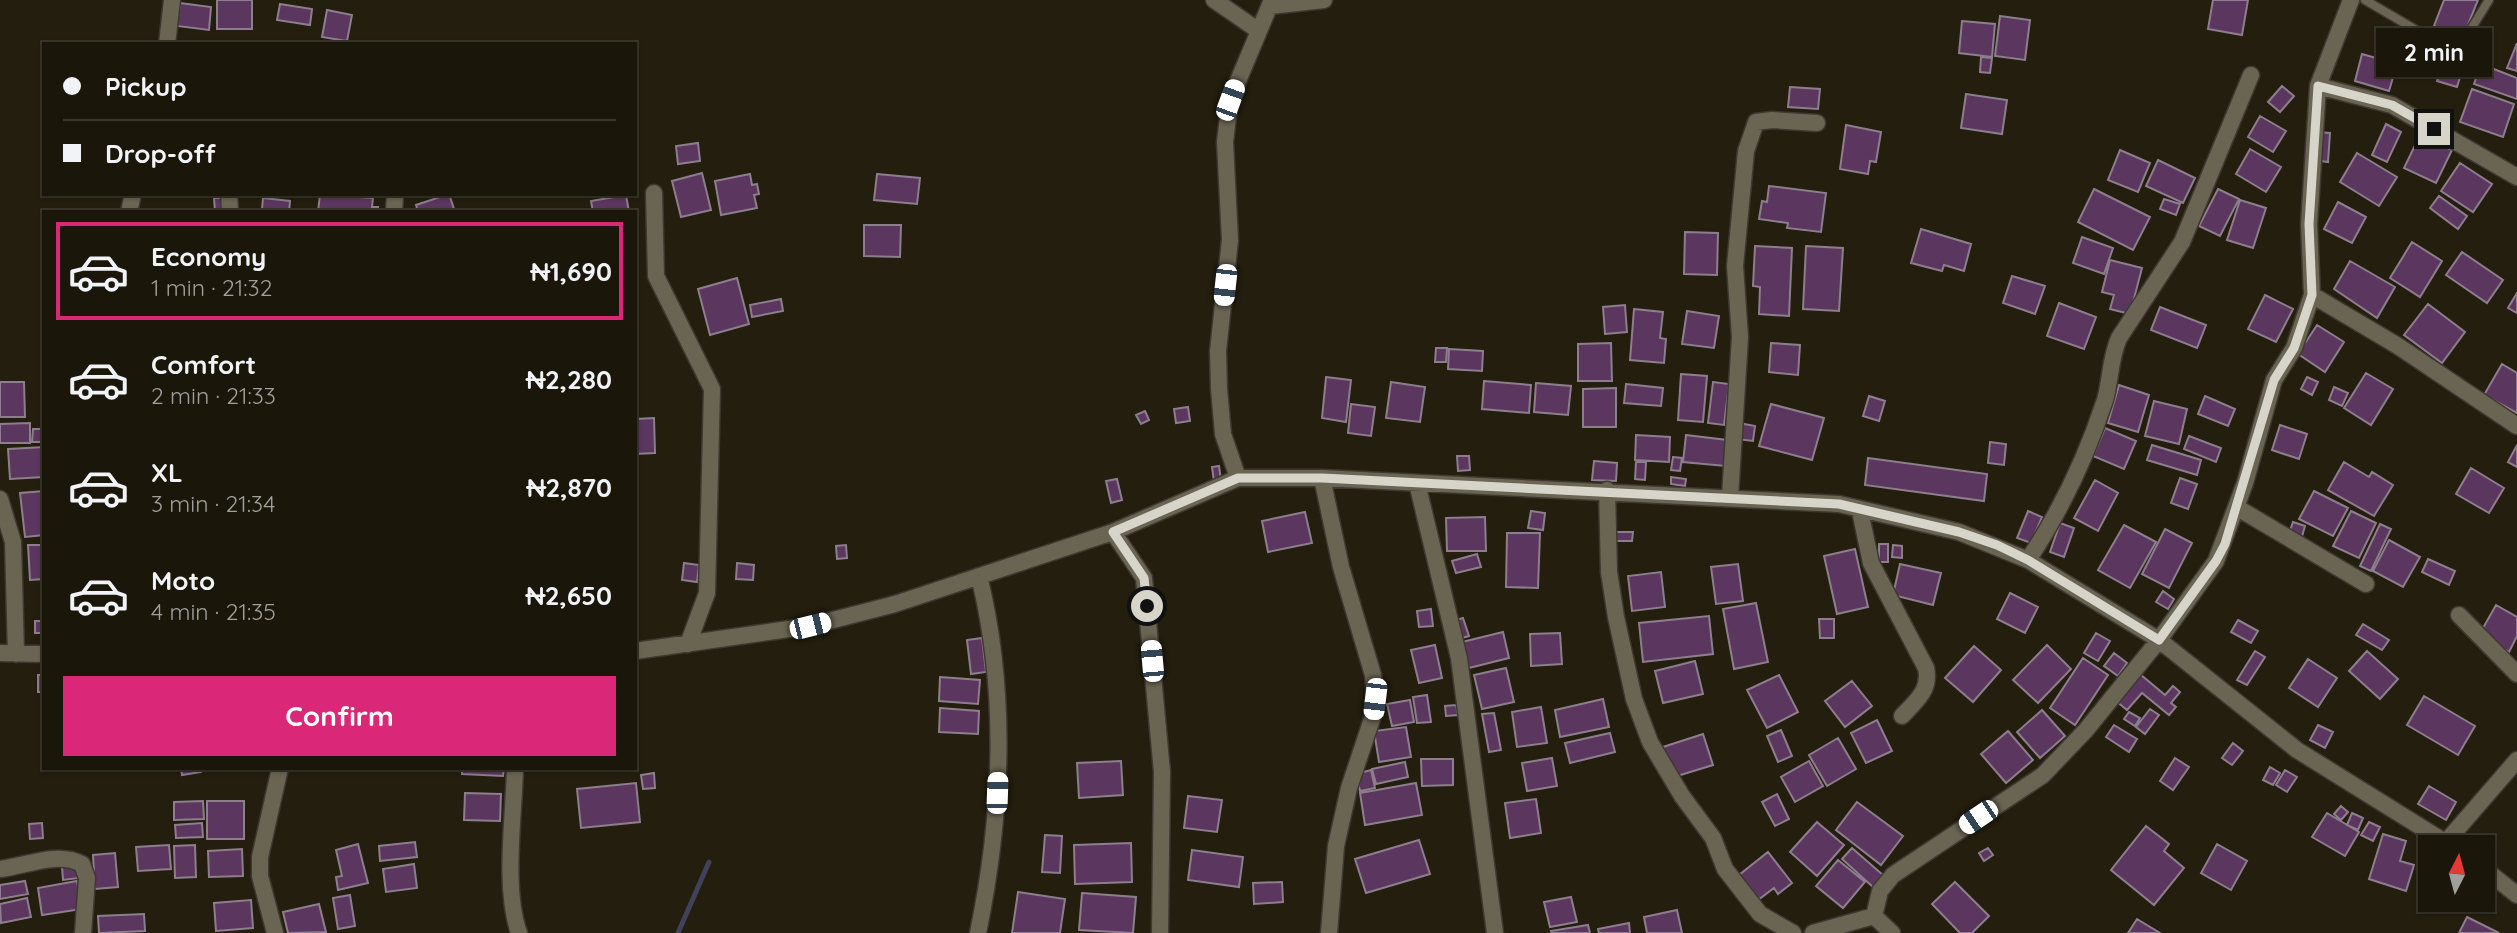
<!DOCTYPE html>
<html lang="en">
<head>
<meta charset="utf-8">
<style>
  :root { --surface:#1a160a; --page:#272318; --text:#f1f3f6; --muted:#9f9f9c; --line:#38352b; --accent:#db2777 }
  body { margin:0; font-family:Quicksand,sans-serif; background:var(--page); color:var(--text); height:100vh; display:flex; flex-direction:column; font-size:26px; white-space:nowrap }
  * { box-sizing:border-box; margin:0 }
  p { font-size:23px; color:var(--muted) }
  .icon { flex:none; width:38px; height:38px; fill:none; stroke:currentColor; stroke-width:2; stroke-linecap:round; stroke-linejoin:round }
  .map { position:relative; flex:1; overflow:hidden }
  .details { position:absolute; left:42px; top:210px; width:595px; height:560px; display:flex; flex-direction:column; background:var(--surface); border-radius:0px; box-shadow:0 2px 5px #0004,0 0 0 2px var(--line) }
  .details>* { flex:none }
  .top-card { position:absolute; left:42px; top:42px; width:595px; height:154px; border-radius:0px; box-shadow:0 2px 5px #0004,0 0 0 2px var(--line); display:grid; align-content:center; height:154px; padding:0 21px; background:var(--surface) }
  .needle { width:46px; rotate:6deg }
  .controls { position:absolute; left:2418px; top:835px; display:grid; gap:14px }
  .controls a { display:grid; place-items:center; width:77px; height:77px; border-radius:0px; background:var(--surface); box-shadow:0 2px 5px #0004,0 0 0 2px var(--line); font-size:35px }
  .end { position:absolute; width:32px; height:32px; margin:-16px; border:9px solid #d7d4ca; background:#111; box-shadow:0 0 0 4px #111 }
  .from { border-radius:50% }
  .bubble { position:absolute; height:49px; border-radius:0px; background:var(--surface); box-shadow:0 2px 5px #0004,0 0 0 2px var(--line); font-size:23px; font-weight:700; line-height:49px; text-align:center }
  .car { position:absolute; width:21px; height:42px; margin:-21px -10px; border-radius:9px; box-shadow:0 0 5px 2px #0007; background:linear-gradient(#fff 24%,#345 0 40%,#fff 0 76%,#345 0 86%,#fff 0) }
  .top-card b { display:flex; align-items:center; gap:24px; height:66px; font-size:26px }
  .top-card b+b { border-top:2px solid var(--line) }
  .top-card i { width:18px; height:18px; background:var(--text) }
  ul { padding:12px 0 0; list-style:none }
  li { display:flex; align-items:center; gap:21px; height:98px; margin:0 14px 10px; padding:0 7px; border:4px solid transparent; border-radius:0px }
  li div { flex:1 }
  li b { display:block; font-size:26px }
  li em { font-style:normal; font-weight:700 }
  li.active { border-color:var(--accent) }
  li>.icon { width:63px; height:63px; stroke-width:1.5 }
  .cta { display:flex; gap:14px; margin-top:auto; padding:14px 21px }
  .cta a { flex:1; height:80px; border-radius:0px; background:var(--accent); color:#fff; font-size:28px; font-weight:700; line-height:80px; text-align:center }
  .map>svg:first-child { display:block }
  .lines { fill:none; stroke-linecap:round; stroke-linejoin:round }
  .stream { stroke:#404259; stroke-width:5 }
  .building { fill:#5b365e; stroke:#8d7e8d; stroke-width:2 }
  .service-casing { stroke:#3d3930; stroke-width:11 }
  .minor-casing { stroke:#3d3930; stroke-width:19 }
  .service { stroke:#6a6453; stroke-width:8 }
  .minor { stroke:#6a6453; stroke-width:16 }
  .route { stroke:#d7d4ca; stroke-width:9 }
</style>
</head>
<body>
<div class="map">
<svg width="2517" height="933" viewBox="0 0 2517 933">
  <rect width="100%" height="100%" fill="#231e0e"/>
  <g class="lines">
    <path class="stream" d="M678,933L709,862"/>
  </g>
  <path class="building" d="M217,0H252V29H217Z
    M2213,0H2248L2242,35L2208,29Z
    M2444,0H2478L2463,37L2434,26Z
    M180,3L211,7L209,30L177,26Z
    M280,4L312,9L310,25L277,20Z
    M327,10L352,15L347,41L322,37Z
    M2000,16L2030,20L2025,60L1995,56Z
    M1962,21L1995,24L1992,57L1959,53Z
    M2517,43V71L2507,68Z
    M2446,52L2466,58L2457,87L2437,81Z
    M2362,54L2397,64L2389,91L2355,81Z
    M1981,57L1992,58L1990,73L1980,72Z
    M2481,64L2517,78V99L2474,84Z
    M2282,86L2294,96L2280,112L2268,102Z
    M1790,87L1820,89L1818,109L1788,107Z
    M2472,89L2514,104L2503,137L2460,122Z
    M1966,94L2007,100L2002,134L1961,128Z
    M2260,116L2286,131L2273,152L2248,137Z
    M2386,124L2401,132L2387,162L2372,155Z
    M1846,125L1881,132L1876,162L1870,161L1868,174L1840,169Z
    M2316,132L2330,133L2328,162L2313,160Z
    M2420,135L2452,150L2436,183L2404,168Z
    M698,143L700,161L678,164L676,146Z
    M2250,149L2281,167L2266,192L2236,174Z
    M2120,150L2150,163L2138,192L2108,180Z
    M2357,153L2397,177L2379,206L2340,182Z
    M2158,160L2195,178L2183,203L2146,186Z
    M2460,163L2492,184L2473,212L2441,191Z
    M702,173L711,210L681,217L672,181Z
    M750,174L752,185L757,184L759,194L754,195L757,208L721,215L715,181Z
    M877,174L920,178L917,204L874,200Z
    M1769,186L1826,193L1821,232L1787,228L1788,223L1759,219L1762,201L1767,202Z
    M2094,189L2150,217L2133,250L2078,222Z
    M2218,189L2239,199L2220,236L2199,226Z
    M320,194L373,198L372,207H378L377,212H318Z
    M449,194L455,212H418L416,205Z
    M626,195L629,212H593L591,201Z
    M2439,196L2467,216L2458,229L2430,208Z
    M214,198H226L227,212H215Z
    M263,198L290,201L289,212L262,209Z
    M2164,199L2180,204L2176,215L2160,209Z
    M2240,200L2266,208L2253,248L2227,240Z
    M2338,202L2366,217L2352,243L2324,229Z
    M864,225H901L900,257L864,256Z
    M1921,229L1971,244L1964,271L1944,265L1942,271L1911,263Z
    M1685,232L1718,233L1717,275L1684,274Z
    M2082,237L2113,248L2104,274L2073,263Z
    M2412,242L2442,261L2420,297L2390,278Z
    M1755,246L1792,248L1789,316L1759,314L1760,287L1753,286Z
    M1806,246L1843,248L1839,311L1803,309Z
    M2462,252L2503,280L2487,303L2446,275Z
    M2110,260L2142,268L2130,314L2110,309L2114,295L2102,292Z
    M2350,261L2395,287L2377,318L2334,289Z
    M2012,276L2045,286L2035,314L2003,303Z
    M737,278L749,324L710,335L698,289Z
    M2517,293V313L2508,308Z
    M2265,295L2293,309L2276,342L2248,329Z
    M781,299L783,311L752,317L750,305Z
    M2059,303L2096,317L2084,349L2047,336Z
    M2428,304L2465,332L2442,363L2404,335Z
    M1625,305L1627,332L1605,334L1603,307Z
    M2160,307L2206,325L2197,348L2151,330Z
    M1634,309L1663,312L1660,338L1666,339L1664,363L1630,360Z
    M1687,311L1719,316L1714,348L1682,344Z
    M2317,325L2344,342L2325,372L2298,354Z
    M1611,343L1612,381H1578V344Z
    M1771,343L1800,345L1798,375L1769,372Z
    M1436,348H1447L1446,362H1435Z
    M1449,349L1483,351L1482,371L1448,369Z
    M2502,364L2517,373V413L2484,395Z
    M2366,373L2393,389L2371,425L2344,408Z
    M1681,374L1707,376L1703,422L1678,420Z
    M1326,377L1351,380L1346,422L1322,418Z
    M2307,377L2318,382L2312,395L2301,389Z
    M1484,381L1531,385L1529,413L1482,409Z
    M0,382H24L25,417H0Z
    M1391,382L1425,387L1420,422L1386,418Z
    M1713,382L1729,384L1724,425L1708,423Z
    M1536,383L1571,386L1568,415L1534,412Z
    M1626,384L1663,388L1661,406L1624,403Z
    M2119,385L2149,395L2138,432L2108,423Z
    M2334,387L2348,393L2342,406L2329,400Z
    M1616,388V427H1583V389Z
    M1869,396L1885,401L1879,421L1863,416Z
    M2205,396L2235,409L2228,426L2198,414Z
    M2154,401L2187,409L2179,444L2145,436Z
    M1351,404L1375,407L1371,436L1348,433Z
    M1771,404L1824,418L1812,460L1759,446Z
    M1188,407L1190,421L1176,423L1174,409Z
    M1145,411L1149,420L1141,424L1136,415Z
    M654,418L655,453L635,454V419Z
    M30,423V443H0V424Z
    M1739,423L1755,426L1753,441L1736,439Z
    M2280,425L2307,434L2299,459L2272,450Z
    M2105,428L2136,441L2124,469L2093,456Z
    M33,429H44V442H32Z
    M1636,435L1670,437L1669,462L1635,460Z
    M1686,435L1727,440L1725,466L1683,462Z
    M2189,436L2221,448L2216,462L2184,449Z
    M1990,442L2006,444L2004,465L1988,463Z
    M2152,445L2201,460L2197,475L2147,460Z
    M2517,445V467L2508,462Z
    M44,447V477L10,479L8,449Z
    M1457,456H1469L1470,470L1458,471Z
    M1673,457L1682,458L1680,471L1671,470Z
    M1868,458L1987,474L1984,501L1865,485Z
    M1594,461L1617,463L1616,481L1592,480Z
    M1636,462H1646L1645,480L1635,479Z
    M2344,462L2369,477L2372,472L2393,485L2374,516L2328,490Z
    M1219,466L1221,481L1214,482L1212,467Z
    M2471,468L2504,488L2489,513L2456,494Z
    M1671,477L1686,479L1685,486L1671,484Z
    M2180,478L2197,484L2188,509L2171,503Z
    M1117,479L1122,500L1111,503L1106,481Z
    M2095,480L2118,493L2098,531L2074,518Z
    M44,491V535L25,537L20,493Z
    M2314,491L2348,508L2333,536L2299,519Z
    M1531,511L1545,513L1543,530L1528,528Z
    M2028,511L2042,517L2031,543L2017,538Z
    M2351,511L2376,523L2359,558L2333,546Z
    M1305,512L1312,543L1268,552L1262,521Z
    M1485,517L1486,551H1447L1446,518Z
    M2293,522L2305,526L2301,540L2288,536Z
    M2060,523L2074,528L2064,557L2050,552Z
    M2380,524L2391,529L2371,571L2360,566Z
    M2124,525L2156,542L2130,588L2098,570Z
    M2165,529L2192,543L2169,588L2142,574Z
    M1614,532H1633L1632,541H1614Z
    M1507,533H1540L1538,588L1506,587Z
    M2389,540L2420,557L2403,587L2373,571Z
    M1879,544H1888V562H1879Z
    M28,545H44V579L30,580Z
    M846,545L847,558L837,559L836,546Z
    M1893,545L1902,546V558L1892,557Z
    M1855,549L1868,607L1837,614L1824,556Z
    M1477,554L1481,567L1456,573L1452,561Z
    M2428,559L2455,571L2449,585L2422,572Z
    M684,563L699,565L697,582L682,580Z
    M737,563L754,565L753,580L736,579Z
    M1738,564L1743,601L1716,604L1711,567Z
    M1900,564L1941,573L1933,605L1893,595Z
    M1661,572L1665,607L1632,611L1628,576Z
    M2163,591L2174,599L2168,609L2156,602Z
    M2010,593L2038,607L2025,633L1997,619Z
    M1756,603L1768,662L1734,669L1723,609Z
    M2496,605L2517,617V636L2509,652L2479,635Z
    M1431,609L1433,626L1419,627L1417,611Z
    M1709,616L1713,654L1643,662L1639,623Z
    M1463,618L1469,636L1455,640L1449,622Z
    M1819,619H1834V638H1820Z
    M2238,620L2258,631L2251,643L2231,632Z
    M35,621H44V633H35Z
    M2363,624L2389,640L2382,650L2356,635Z
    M1503,632L1509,658L1465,669L1458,643Z
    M1560,633L1562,664L1531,666L1530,634Z
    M2096,633L2110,641L2098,661L2084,653Z
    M982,638L986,672L971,674L967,640Z
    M1435,645L1442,678L1419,683L1411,650Z
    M2047,645L2071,669L2038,703L2013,680Z
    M1974,646L2001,670L1973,702L1945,678Z
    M2255,651L2265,657L2247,685L2237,680Z
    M2367,651L2398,679L2380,699L2349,671Z
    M2114,653L2127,663L2118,676L2104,666Z
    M2083,658L2108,675L2075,725L2050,708Z
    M2308,659L2337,678L2318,707L2289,688Z
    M1695,661L1703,694L1663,703L1655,671Z
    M1506,668L1514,702L1482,709L1474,675Z
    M2140,674L2165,695L2173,686L2180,692L2171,703L2176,707L2169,715L2142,693L2127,710L2116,701Z
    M38,675H44V692H38Z
    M1779,675L1798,712L1767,728L1747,690Z
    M940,677L980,680L978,704L939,701Z
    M1852,681L1872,706L1845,727L1825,701Z
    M1427,695L1431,722L1417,723L1413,697Z
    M2424,696L2475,726L2458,755L2407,725Z
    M1603,699L1609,727L1560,737L1555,710Z
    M1410,700L1414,722L1392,726L1387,704Z
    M1456,705L1458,715L1446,716L1445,706Z
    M1541,707L1547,743L1517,747L1512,712Z
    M940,708L979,711L978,734L939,732Z
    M2150,709L2159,715L2145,734L2136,727Z
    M2042,710L2065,736L2040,758L2017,732Z
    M2129,712L2140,718L2135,726L2124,719Z
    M1494,713L1501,750L1489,752L1482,714Z
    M1877,720L1892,751L1866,763L1851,733Z
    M2114,725L2137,739L2129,752L2106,737Z
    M2318,725L2333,732L2325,748L2310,740Z
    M1406,727L1411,757L1379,762L1374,731Z
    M1781,730L1792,756L1778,762L1767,736Z
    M2008,731L2033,760L2006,783L1981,754Z
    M1610,733L1615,752L1570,763L1565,743Z
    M1703,734L1713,765L1674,777L1663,747Z
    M1838,738L1856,769L1827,786L1809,755Z
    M2233,743L2243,751L2232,765L2222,758Z
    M1552,758L1557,786L1527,791L1522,763Z
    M2175,758L2189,767L2173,790L2160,781Z
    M1421,759H1453V785L1422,786Z
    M1121,761L1123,795L1079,798L1077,763Z
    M1809,761L1823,786L1795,802L1781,777Z
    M1405,762L1408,777L1376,784L1372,769Z
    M2270,767L2280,773L2273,785L2263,780Z
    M181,768H200L201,772L182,775Z
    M462,768H504L503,776L462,774Z
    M1371,770L1375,788L1360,791L1356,774Z
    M2285,770L2297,777L2287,792L2276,785Z
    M654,773L655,788L643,789L641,775Z
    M636,783L640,822L581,828L577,789Z
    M1416,783L1422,815L1365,825L1360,793Z
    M2429,786L2456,802L2446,820L2418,804Z
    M465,793L501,794L500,821L464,820Z
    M1777,794L1789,819L1775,826L1762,802Z
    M1188,796L1222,800L1217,832L1184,828Z
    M1536,799L1541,833L1510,838L1505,803Z
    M203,801L204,819L174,820V802Z
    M207,801H244V839H207Z
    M1857,802L1903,836L1881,865L1836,830Z
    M2341,806L2348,812L2341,820L2334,814Z
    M2327,813L2359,832L2345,856L2312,837Z
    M2352,813L2363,818L2358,830L2347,825Z
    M1817,822L1844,845L1817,876L1790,852Z
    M2369,822L2380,827L2373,841L2361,835Z
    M42,823L43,838L30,839L29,824Z
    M202,823L203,837L176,838L175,825Z
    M2146,826L2169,844L2164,851L2184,868L2154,905L2111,870Z
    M2383,834L2406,841L2400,861L2414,865L2406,891L2369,879Z
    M1045,835L1062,836L1060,873L1042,872Z
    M1419,840L1430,874L1366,893L1355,859Z
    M415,842L417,857L380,861L379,846Z
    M1131,843L1132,882L1075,884L1074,845Z
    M358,844L368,883L338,890L336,877L342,876L336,850Z
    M2217,844L2247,861L2231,890L2201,873Z
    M169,845L171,869L138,871L136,847Z
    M195,845L196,877L175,878L174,846Z
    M1852,848L1883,875L1873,887L1842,859Z
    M1988,848L1993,855L1984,861L1979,853Z
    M242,849L243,876L209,877L208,851Z
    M1192,850L1243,857L1239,887L1188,880Z
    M1768,852L1792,883L1778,894L1774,888L1758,900L1739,875Z
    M115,853L118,887L95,889L93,855Z
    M1838,860L1865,882L1843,908L1816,886Z
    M414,864L417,888L386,892L383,869Z
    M77,866L79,878L63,880L62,867Z
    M25,881L28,894L0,899V885Z
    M77,881L82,909L42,915L38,888Z
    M1282,882L1283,902L1254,904L1253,883Z
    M1955,882L1989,916L1972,933H1960L1932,904Z
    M1018,892L1065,899L1060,933H1012Z
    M1082,893L1136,897L1133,933L1079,930Z
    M350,895L355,926L338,929L333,898Z
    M1571,897L1577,922L1550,927L1544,902Z
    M27,898L31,917L1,923L0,904Z
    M251,900L253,928L216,931L214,903Z
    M2442,900H2471L2464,912Z
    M319,904L326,932L288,933L283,912Z
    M1677,910L1682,933H1647L1644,917Z
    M144,914L145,931L99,933L98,916Z
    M2467,917L2499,933H2459Z
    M2137,919L2160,933H2128Z
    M1629,923L1630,933H1599L1598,929Z
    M1588,925L1590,933H1552L1551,931Z"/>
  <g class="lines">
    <defs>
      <path id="service" d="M2365,0L2440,44L2452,48L2461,45L2489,0"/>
      <path id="minor" d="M1214,0L1259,31
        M2351,0L2318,86L2392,105L2517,177
        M1270,6L1324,0
        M167,44L172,0
        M654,193L656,276L712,389L707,593L688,644
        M229,194L230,212
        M129,212L133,194
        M394,212L395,194
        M2312,295L2398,346L2517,426
        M1238,478L1223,434L1219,389L1218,351L1230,240L1225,142L1230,100L1272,0
        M1322,478L1341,567L1373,675L1375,699L1372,719L1349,788L1336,846L1329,933
        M1417,483L1459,658L1495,933
        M1607,490L1609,572L1616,617L1634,699L1650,742L1682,796L1713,838L1725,869L1760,914L1793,933
        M1730,497L1740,337L1735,266L1746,151L1756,122L1772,120L1817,123
        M0,499L13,542L16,654
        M2236,507L2366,584
        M1860,511L1871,563L1926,668C1931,690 1916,701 1902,716
        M1113,532L1144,578L1162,772L1160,933
        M2028,560C2060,512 2087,455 2105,400C2111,379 2110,358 2119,338L2182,242L2251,75
        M2459,615L2517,674
        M635,651L810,626L895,604L1113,532L1238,478H1322L1839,504L1959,532L2028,560L2159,640L2297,750L2453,847
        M0,653L44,654
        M515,768C514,817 503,887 519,933
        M2446,842L2517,760
        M2483,868L2517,895
        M0,869C26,866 57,851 82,864L87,878L83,933
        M1874,916L1880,891L1893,875L2043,775L2086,730L2159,640L2216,561L2245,483L2274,380L2294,348L2312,295L2309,224L2318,86
        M1874,916L1892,933
        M275,933L260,876V857L280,768
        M978,933C1002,816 1008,693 979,576
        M1813,933L1874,916"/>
    </defs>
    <use href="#service" class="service-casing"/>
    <use href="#minor" class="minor-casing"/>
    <use href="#service" class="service"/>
    <use href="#minor" class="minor"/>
  </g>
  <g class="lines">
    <path class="route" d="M1147,606L1144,578L1113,532L1238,478H1322L1839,504L1959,532L1997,545L2028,560L2159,640L2216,561L2225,544L2274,380L2294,348L2312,295L2309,224L2318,86L2392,105L2434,129"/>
  </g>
</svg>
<div class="controls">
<a><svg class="needle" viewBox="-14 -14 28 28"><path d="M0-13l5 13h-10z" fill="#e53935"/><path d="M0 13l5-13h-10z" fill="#9f9f9c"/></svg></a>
</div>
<i class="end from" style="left:1147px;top:606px"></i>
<i class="end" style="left:2434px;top:129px"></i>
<div class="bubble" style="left:2376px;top:28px;width:116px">2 min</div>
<i class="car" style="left:1230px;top:100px;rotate:20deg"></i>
<i class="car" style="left:1225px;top:285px;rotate:186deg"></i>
<i class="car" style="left:810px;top:626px;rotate:76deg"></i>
<i class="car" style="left:1152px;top:661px;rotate:355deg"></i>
<i class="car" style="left:1375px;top:699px;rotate:187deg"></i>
<i class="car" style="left:997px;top:793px;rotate:2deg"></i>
<i class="car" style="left:1978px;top:817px;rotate:236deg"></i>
<div class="top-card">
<b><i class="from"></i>Pickup</b>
<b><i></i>Drop-off</b>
</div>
<section class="details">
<ul>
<li class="active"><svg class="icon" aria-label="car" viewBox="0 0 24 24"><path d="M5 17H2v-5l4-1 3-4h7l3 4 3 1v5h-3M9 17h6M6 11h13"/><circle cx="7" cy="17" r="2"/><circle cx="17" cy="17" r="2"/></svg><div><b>Economy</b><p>1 min · 21:32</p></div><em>₦1,690</em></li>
<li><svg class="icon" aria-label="car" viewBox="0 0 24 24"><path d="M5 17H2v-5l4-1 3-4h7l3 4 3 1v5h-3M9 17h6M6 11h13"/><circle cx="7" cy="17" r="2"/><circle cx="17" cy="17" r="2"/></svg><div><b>Comfort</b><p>2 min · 21:33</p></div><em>₦2,280</em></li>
<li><svg class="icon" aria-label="car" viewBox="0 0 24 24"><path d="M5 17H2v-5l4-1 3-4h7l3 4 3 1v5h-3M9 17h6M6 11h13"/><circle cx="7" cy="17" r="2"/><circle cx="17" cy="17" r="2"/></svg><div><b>XL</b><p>3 min · 21:34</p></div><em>₦2,870</em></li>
<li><svg class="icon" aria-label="car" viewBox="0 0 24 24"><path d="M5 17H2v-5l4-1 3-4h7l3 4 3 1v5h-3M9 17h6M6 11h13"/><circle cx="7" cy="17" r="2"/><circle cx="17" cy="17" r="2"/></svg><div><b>Moto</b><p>4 min · 21:35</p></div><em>₦2,650</em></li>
</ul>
<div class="cta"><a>Confirm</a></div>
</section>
</div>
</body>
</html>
